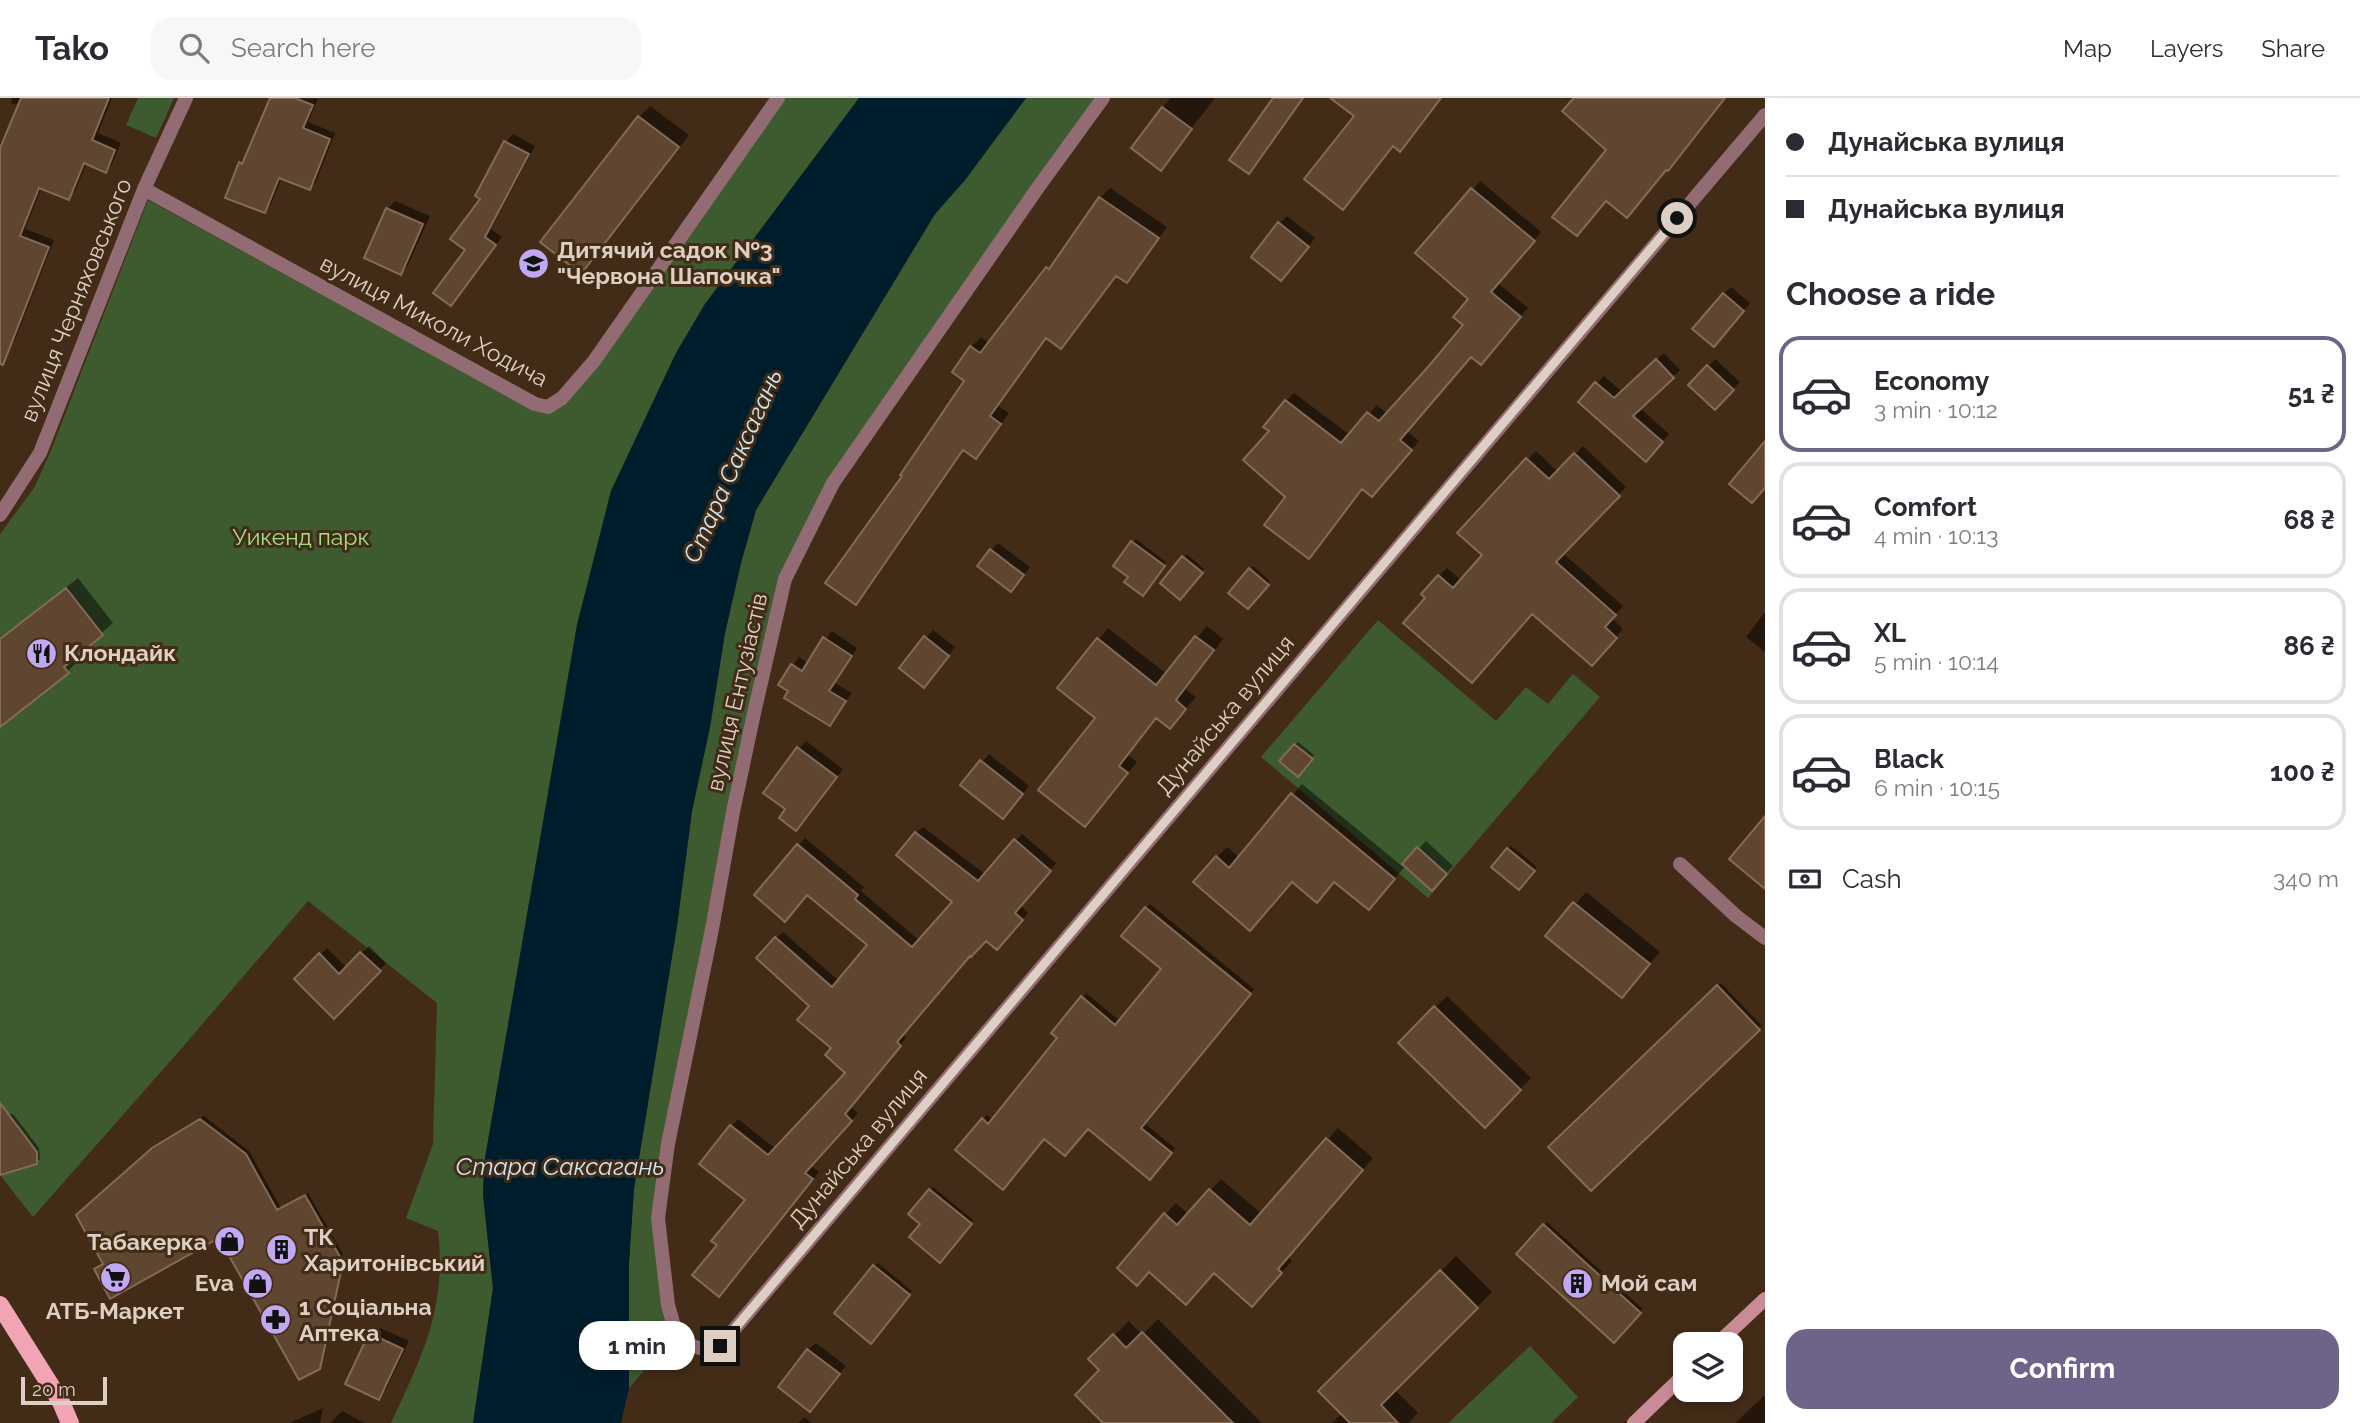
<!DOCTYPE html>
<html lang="en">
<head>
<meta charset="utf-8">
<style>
  :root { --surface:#fff; --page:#f7f7f7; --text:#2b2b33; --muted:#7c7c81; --line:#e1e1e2; --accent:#6e6389 }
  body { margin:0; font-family:Raleway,sans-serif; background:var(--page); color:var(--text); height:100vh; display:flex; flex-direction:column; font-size:26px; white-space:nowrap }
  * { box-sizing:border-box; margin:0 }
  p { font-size:23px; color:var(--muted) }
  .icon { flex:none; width:38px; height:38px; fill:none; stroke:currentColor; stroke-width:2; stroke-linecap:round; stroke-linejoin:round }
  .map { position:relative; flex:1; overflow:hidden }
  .details { display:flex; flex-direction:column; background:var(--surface); width:595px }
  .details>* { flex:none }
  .banner { display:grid; align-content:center; height:154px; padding:0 21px; background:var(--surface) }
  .buttons { position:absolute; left:1673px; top:1234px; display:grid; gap:14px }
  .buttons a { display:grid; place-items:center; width:70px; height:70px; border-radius:14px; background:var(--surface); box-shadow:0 4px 10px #0003; font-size:35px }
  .scale { position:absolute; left:21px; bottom:18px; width:86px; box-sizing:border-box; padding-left:7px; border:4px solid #ddcfc3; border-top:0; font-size:19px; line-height:24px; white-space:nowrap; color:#ddcfc3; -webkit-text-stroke:5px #422c17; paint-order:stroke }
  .end { position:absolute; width:32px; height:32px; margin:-16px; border:9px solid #ddcfc3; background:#111; box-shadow:0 0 0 4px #111 }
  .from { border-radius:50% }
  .bubble { position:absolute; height:49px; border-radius:21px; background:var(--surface); box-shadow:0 4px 10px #0003; font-size:23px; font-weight:700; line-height:49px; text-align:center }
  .banner b { display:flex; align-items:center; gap:24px; height:66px; font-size:26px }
  .banner b+b { border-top:2px solid var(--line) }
  .banner i { width:18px; height:18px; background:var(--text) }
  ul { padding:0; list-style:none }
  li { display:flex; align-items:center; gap:21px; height:116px; margin:0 14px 10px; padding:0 7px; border:4px solid var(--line); border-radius:21px }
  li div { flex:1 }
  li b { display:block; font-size:26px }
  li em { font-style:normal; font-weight:700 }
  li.active { border-color:var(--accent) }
  li>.icon { width:63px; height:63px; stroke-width:1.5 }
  h2 { padding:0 21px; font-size:32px; line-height:84px }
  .pay { display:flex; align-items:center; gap:18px; height:77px; padding:0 21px; font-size:26px }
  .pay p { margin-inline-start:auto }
  .button { display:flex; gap:14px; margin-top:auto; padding:14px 21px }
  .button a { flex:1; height:80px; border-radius:21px; background:var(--accent); color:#fff; font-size:28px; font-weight:700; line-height:80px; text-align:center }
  header { display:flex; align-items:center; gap:42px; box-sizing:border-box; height:98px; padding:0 35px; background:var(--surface); border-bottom:2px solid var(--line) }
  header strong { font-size:33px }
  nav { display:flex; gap:38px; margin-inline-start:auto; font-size:24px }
  .search { width:490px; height:63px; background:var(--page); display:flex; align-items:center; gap:18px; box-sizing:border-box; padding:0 24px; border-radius:21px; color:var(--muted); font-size:26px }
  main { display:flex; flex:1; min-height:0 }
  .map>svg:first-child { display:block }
  .green { fill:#3e5b2f }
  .water { fill:#001d2b }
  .shadow { fill:#0007 }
  .building { fill:#5e4631; stroke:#856b55; stroke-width:2 }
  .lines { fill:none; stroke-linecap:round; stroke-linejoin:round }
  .street { stroke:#926b73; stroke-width:14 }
  .secondary { stroke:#c88b97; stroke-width:14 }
  .primary { stroke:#f2a3b4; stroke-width:18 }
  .route { stroke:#ddcfc3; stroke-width:9 }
  .labels { text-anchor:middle; stroke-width:6; stroke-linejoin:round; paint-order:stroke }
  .poi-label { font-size:23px; font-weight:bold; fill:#ddcfc3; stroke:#422c17; text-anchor:start }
  .street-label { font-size:23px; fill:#ddcfc3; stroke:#422c17 }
  .park-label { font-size:23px; fill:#a0e080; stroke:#422c17 }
  .water-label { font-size:24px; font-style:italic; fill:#d1e7f3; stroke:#422c17 }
</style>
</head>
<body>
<header>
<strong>Tako</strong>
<div class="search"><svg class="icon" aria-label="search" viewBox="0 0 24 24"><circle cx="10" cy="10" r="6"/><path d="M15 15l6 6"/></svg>Search here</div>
<nav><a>Map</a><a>Layers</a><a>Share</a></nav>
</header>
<main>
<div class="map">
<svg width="1765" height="1325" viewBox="0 0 1765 1325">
  <rect width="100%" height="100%" fill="#422c17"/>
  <path class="green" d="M138,0H174L156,40L126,27Z
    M778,0H859L705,206L676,255L611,393L577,527L484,1066L483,1097L493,1190L473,1325H391C422,1259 447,1209 438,1133L406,1120L433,1046L437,905L308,803L181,951L33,1119L0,1077V628L64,569L103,538L66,490L0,541V436L34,390L50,355L148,102L533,312L562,300Z
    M1026,0H1103L833,385L785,481L658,1120L676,1235L629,1290V1165L634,1091L677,828L692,713L710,629L725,535L741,465L756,412L935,116L965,82Z
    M1378,522L1496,623L1526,589L1548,606L1573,576L1600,599L1428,800L1261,659Z
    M1530,1248L1578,1299L1551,1325H1448Z"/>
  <path class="water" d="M859,0H1026L965,82L935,116L756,412L741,465L725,535L710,629L692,713L677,828L634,1091L629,1165V1290L621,1325H473L493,1190L483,1097L484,1066L577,527L611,393L676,255L705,206Z"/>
  <path class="shadow" d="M12,0H112L98,35L121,45L112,66L106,73L87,64L75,93L68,100L42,89L25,131L54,142L15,242L8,249L0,246V44L4,46L20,8L11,5Z
    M272,0L318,1L308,24L335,35L316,84L309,90L282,79L271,106L265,113L240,65L247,58Z
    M1170,0H1215L1161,70L1134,50Z
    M650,8L689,37L592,162L581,174L639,19Z
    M513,36L535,48L491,131L502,139L451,206L483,101L477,98L506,44Z
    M1480,83L1541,134L1498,185L1528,210L1489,257H1472L1407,333L1419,343L1380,389L1363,390L1317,451L1288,399L1271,333L1286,303L1294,295L1350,337L1377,307L1387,316L1465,227L1471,200L1418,155Z
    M1110,90L1167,129L1136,173L1127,183L1118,177L1061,249L1047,239L998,308L1009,315L986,349L976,359L965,351L866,495L856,504L904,378L967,282L971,249L981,239L990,246L1057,160L1100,100Z
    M395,103L430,118L408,167L401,175L366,159L388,111Z
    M1287,118L1315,140L1288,174L1280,125Z
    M1731,189L1750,205L1721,240L1724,196Z
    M1664,255L1680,272L1640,310L1669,336L1653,354L1580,304L1604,278L1622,294Z
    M1715,261L1740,284L1715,309L1691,287Z
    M1583,348L1626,389L1563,455L1623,508L1612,520L1623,531L1600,557L1533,514L1427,499L1439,478L1447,470L1462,483L1484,457L1459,435L1536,353L1558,374Z
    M1136,441L1166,464L1145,492L1131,479L1133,444Z
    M998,445L1030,469L1018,485L991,452Z
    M1187,456L1204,471L1180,500L1162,485Z
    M1253,468L1270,483L1248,509L1231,494Z
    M78,480L113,525L75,558L79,562L67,574L0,625V541Z
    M1765,514V554L1746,539Z
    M1207,528L1223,541L1185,591L1196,599L1170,629L1157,619L1128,657L1137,664L1085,727L1097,620L1059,590L1108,530L1167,576Z
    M933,532L955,549L931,580L901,570Z
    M832,533L857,550L835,585L852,595L829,626L780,586L799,559L808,565Z
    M806,643L843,671L803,723L799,651Z
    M1298,644L1314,657L1301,673L1295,647Z
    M989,656L1029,688L1010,712L962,687Z
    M1302,686L1402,768L1426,743L1453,768L1432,790L1406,767L1379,800L1335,783H1293L1260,821L1217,759L1227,749L1240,760Z
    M923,729L986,777L1022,736L1056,765L1020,807L1028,815L1003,843L986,841L970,856L902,936L906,940L850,1008L858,1015L810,1067L819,1074L726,1190L719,1147L747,1101L702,1065L738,1021L776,1051L848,975L776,840L783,834L839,883L869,847L808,795L756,797L805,740L864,789L861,793L920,843L954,803L916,735Z
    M1511,748L1537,769L1522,787L1508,751Z
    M1586,794L1660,854L1622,898L1548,838Z
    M1150,806L1254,891L1144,1025L1175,1050L1155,1076L1088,1029L1045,1039L1007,1085L983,1021L987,1017L993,1022L1059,940L1086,895L1120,923L1163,871L1146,810Z
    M369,848L386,865L334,918L296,881L327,850L347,870Z
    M1721,885L1762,928L1591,1091L1551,1049Z
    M1447,898L1531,980L1485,1027L1400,945Z
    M2,1016H13L39,1050L40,1061L36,1064L0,1076V1018Z
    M204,1018L249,1053L281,1110L308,1095L343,1156L319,1270L220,1138L105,1165L157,1047Z
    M1338,1030L1373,1060L1288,1159L1292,1163L1252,1206L1165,1117L1176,1105L1189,1117L1221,1081L1262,1116Z
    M933,1089L973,1122L943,1159L922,1126L911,1116Z
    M1547,1124L1643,1211L1614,1242L1518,1156Z
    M1456,1158L1492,1194L1394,1291L1418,1315L1408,1325H1332L1342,1315L1320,1293Z
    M878,1165L912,1193L874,1240V1168Z
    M1158,1221L1262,1325H1105L1102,1272L1090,1261L1129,1223L1142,1237Z
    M378,1229L409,1243L386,1292L379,1300L371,1236Z
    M816,1245L846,1268L810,1312L808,1252Z
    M1765,1297V1325H1735Z
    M323,1310L320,1325H289Z
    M342,1313L365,1325H330Z
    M804,1319L812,1325H798Z"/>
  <path class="building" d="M21,0H109L92,42L115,52L106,75L84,65L69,102L39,90L20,138L49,149L3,267L0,266V50Z
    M270,0H295L313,7L303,30L330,41L310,92L279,80L265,115L225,100L239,64L242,66Z
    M1273,0H1303L1249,76L1229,62Z
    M1330,0H1441L1400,54L1393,48L1343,112L1304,81L1354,18Z
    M1574,0H1725L1668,73L1666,72L1627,120L1606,103L1577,138L1552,119L1606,52L1562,13Z
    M1162,9L1192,31L1161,73L1131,50Z
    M638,18L679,49L581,176L540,144Z
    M504,43L529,56L485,139L496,147L451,208L433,195L465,152L450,141L480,101L475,98Z
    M1471,90L1535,143L1491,194L1521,219L1481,267L1471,259L1400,342L1412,352L1372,399L1362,391L1309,461L1264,427L1285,399L1243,362L1269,333L1263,329L1285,302L1341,345L1367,314L1379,323L1428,269L1463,227L1453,219L1468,201L1415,155Z
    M1099,99L1159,140L1127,185L1116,178L1061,251L1046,240L990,318L1001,326L976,361L963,352L856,507L825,485L902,378L900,377L964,283L952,274L970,248L980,255L1046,169L1049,171Z
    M386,110L423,126L401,177L364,160Z
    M1278,124L1309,149L1281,183L1251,159Z
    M1723,195L1744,213L1714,249L1692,231Z
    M1656,261L1674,280L1633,318L1663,344L1646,364L1578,304L1595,284L1614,300Z
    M1707,267L1734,292L1715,312L1688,287Z
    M1765,343V390L1752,405L1729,386Z
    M1574,355L1620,398L1556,464L1616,517L1605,529L1617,540L1592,568L1532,516L1472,585L1403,525L1425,500L1421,496L1438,477L1453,490L1482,457L1457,435L1526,360L1549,381Z
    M1131,443L1165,468L1143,498L1124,484L1128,479L1113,468Z
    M990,451L1024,477L1011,494L977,468Z
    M1182,458L1203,475L1180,502L1160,485Z
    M1249,470L1269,487L1248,511L1228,495Z
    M66,490L103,537L64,569L69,575L0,629V541Z
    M924,538L949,558L924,590L899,570Z
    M1195,538L1214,552L1176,602L1186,611L1170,631L1156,620L1119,668L1128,675L1085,729L1038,692L1095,620L1057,590L1097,540L1156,587Z
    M823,539L852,558L829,593L846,603L830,628L784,600L788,593L778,587L791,566L802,573Z
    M1294,646L1313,661L1298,679L1279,663Z
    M797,649L837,679L796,733L779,720L785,711L763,695Z
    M980,662L1023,696L1003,721L960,687Z
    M1291,695L1395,781L1369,812L1334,784L1317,805L1292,784L1250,833L1193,784L1216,758L1229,770Z
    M1765,718V791L1729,761Z
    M915,734L978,783L1014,741L1051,773L1015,815L1023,822L997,852L986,843L971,859L970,858L897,944L901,948L845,1016L852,1023L805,1075L813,1081L719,1199L692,1177L717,1147L711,1143L745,1102L699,1066L730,1027L768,1057L845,975L825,957L831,950L797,922L809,908L756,860L775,839L832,889L867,847L807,797L785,824L754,797L797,746L858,797L855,801L912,849L952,804L896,757Z
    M1417,749L1447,776L1432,793L1402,766Z
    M1507,750L1535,773L1519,792L1491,769Z
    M1573,804L1650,866L1622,900L1545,838Z
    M1145,809L1251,896L1141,1030L1172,1055L1150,1082L1088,1031L1065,1058L1044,1041L1003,1092L955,1052L982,1020L988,1026L1057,940L1051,935L1081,898L1115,927L1161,871L1121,838Z
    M360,854L381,873L334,921L294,881L319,855L339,876Z
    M1717,887L1760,932L1591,1093L1548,1049Z
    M1434,908L1521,992L1485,1030L1398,945Z
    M0,1005L37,1054V1066L0,1077Z
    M200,1021L246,1056L277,1112L305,1097L343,1164L320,1271L299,1282L219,1140L110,1201L94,1171L103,1166L76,1117L152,1050Z
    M1326,1040L1363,1072L1278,1171L1282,1175L1252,1209L1214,1175L1186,1207L1149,1174L1137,1188L1117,1170L1164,1115L1177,1127L1209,1091L1250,1127Z
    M929,1091L972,1126L940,1165L909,1139L920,1126L908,1116Z
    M1543,1126L1641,1215L1614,1245L1516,1156Z
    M873,1167L910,1197L871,1246L834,1215Z
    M1440,1172L1478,1210L1381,1307L1398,1325H1350L1318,1293Z
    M1142,1234L1233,1325H1103L1075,1297L1099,1272L1088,1261L1113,1236L1126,1250Z
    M369,1235L403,1251L379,1302L345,1286Z
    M807,1251L840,1276L810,1314L778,1289Z"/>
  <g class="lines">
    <path class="street" d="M1103,0L1037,91L833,385L785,481L754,615L733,714L712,831L668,1046L658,1120L668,1207L676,1235L687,1247L712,1253L720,1248L1765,17
      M144,91L535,306L548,309L562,300L594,263L778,0
      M0,417L40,355L144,91L186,0
      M1680,766L1736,818L1765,840"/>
    <path class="secondary" d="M1717,1246L1765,1201
      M1634,1325L1685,1276"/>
    <path class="primary" d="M0,1207L61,1304L70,1325"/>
  </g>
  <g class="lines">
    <path class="route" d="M720,1248L1677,120"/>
  </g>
  <defs>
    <symbol id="school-disc" viewBox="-11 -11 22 22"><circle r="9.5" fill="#c0a8f3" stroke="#422c17"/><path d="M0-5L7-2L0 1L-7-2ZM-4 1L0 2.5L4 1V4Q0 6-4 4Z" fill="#111"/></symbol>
    <symbol id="restaurant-disc" viewBox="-11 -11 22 22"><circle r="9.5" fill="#c0a8f3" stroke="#422c17"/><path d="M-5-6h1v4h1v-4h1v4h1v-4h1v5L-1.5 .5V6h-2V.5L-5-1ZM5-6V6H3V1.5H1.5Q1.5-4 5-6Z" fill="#111"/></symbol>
    <symbol id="shop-disc" viewBox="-11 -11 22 22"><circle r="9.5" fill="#c0a8f3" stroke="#422c17"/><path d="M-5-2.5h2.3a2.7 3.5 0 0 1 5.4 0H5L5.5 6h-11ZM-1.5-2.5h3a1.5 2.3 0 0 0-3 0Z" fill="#111"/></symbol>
    <symbol id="building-disc" viewBox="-11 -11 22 22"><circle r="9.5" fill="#c0a8f3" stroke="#422c17"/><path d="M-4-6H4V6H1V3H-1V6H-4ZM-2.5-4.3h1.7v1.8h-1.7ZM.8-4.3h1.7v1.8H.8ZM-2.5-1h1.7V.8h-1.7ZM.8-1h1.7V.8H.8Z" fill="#111"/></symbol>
    <symbol id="supermarket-disc" viewBox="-11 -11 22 22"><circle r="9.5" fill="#c0a8f3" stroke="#422c17"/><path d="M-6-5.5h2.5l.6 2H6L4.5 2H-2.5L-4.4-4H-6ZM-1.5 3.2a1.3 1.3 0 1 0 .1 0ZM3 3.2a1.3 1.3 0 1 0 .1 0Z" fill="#111"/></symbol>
    <symbol id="pharmacy-disc" viewBox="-11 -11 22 22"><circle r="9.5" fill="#c0a8f3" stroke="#422c17"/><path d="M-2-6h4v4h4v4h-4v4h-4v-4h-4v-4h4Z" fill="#111"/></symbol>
  </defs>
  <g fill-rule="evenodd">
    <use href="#school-disc" x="516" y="148" width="35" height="35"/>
    <use href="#restaurant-disc" x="24" y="538" width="35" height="35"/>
    <use href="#shop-disc" x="212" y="1126" width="35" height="35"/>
    <use href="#building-disc" x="264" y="1134" width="35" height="35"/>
    <use href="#supermarket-disc" x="98" y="1162" width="35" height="35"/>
    <use href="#shop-disc" x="240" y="1168" width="35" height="35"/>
    <use href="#building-disc" x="1560" y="1168" width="35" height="35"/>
    <use href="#pharmacy-disc" x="258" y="1204" width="35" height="35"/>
  </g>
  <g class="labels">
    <g class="poi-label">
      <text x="557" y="160">Дитячий садок №3<tspan x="557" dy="26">"Червона Шапочка"</tspan></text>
      <text x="64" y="563">Клондайк</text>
      <text x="304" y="1147">ТК<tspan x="304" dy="26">Харитонівський</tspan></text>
      <text x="207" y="1152" text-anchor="end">Табакерка</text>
      <text x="234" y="1193" text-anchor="end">Eva</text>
      <text x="1601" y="1193">Мой сам</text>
      <text x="299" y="1217">1 Соціальна<tspan x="299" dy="26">Аптека</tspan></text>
      <text x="115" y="1221" text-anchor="middle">АТБ-Маркет</text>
    </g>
    <g class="street-label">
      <text transform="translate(76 202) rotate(-68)" y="8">вулиця Черняховського</text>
      <text transform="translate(434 223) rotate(28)" y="8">вулиця Миколи Ходича</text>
      <text transform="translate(737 594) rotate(-77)" y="8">вулиця Ентузіастів</text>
      <text transform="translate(1225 617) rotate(-50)" y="8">Дунайська вулиця</text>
      <text transform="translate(858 1050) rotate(-50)" y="8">Дунайська вулиця</text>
    </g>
    <g class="park-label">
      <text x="301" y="447">Уикенд парк</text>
    </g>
    <g class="water-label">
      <text transform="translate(733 368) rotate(-66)" y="8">Стара Саксагань</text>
      <text x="560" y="1077">Стара Саксагань</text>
    </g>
  </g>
</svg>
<div class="buttons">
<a><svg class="icon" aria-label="layers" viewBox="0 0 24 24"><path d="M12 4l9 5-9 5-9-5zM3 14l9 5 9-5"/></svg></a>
</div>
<div class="scale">20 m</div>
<i class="end from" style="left:1677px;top:120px"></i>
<i class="end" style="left:720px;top:1248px"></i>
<div class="bubble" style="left:579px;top:1223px;width:116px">1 min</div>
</div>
<section class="details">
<div class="banner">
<b><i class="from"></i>Дунайська вулиця</b>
<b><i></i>Дунайська вулиця</b>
</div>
<h2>Choose a ride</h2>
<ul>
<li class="active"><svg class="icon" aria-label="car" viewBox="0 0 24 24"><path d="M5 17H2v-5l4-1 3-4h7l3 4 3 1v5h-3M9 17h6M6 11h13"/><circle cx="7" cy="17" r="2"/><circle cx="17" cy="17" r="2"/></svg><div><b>Economy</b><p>3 min · 10:12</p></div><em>51 ₴</em></li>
<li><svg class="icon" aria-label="car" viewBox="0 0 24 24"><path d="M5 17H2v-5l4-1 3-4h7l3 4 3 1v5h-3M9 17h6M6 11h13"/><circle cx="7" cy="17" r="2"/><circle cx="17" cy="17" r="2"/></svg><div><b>Comfort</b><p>4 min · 10:13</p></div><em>68 ₴</em></li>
<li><svg class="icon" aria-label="car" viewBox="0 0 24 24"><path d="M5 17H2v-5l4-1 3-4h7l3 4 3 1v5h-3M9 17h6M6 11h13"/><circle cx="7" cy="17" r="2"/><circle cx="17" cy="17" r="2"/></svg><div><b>XL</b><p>5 min · 10:14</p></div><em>86 ₴</em></li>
<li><svg class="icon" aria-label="car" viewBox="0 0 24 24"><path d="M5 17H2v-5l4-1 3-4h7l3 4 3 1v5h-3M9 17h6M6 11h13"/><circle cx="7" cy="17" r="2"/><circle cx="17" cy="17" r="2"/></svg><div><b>Black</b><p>6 min · 10:15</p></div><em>100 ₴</em></li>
</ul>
<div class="pay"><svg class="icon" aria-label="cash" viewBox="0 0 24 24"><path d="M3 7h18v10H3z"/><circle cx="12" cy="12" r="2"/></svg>Cash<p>340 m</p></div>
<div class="button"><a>Confirm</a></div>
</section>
</main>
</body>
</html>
